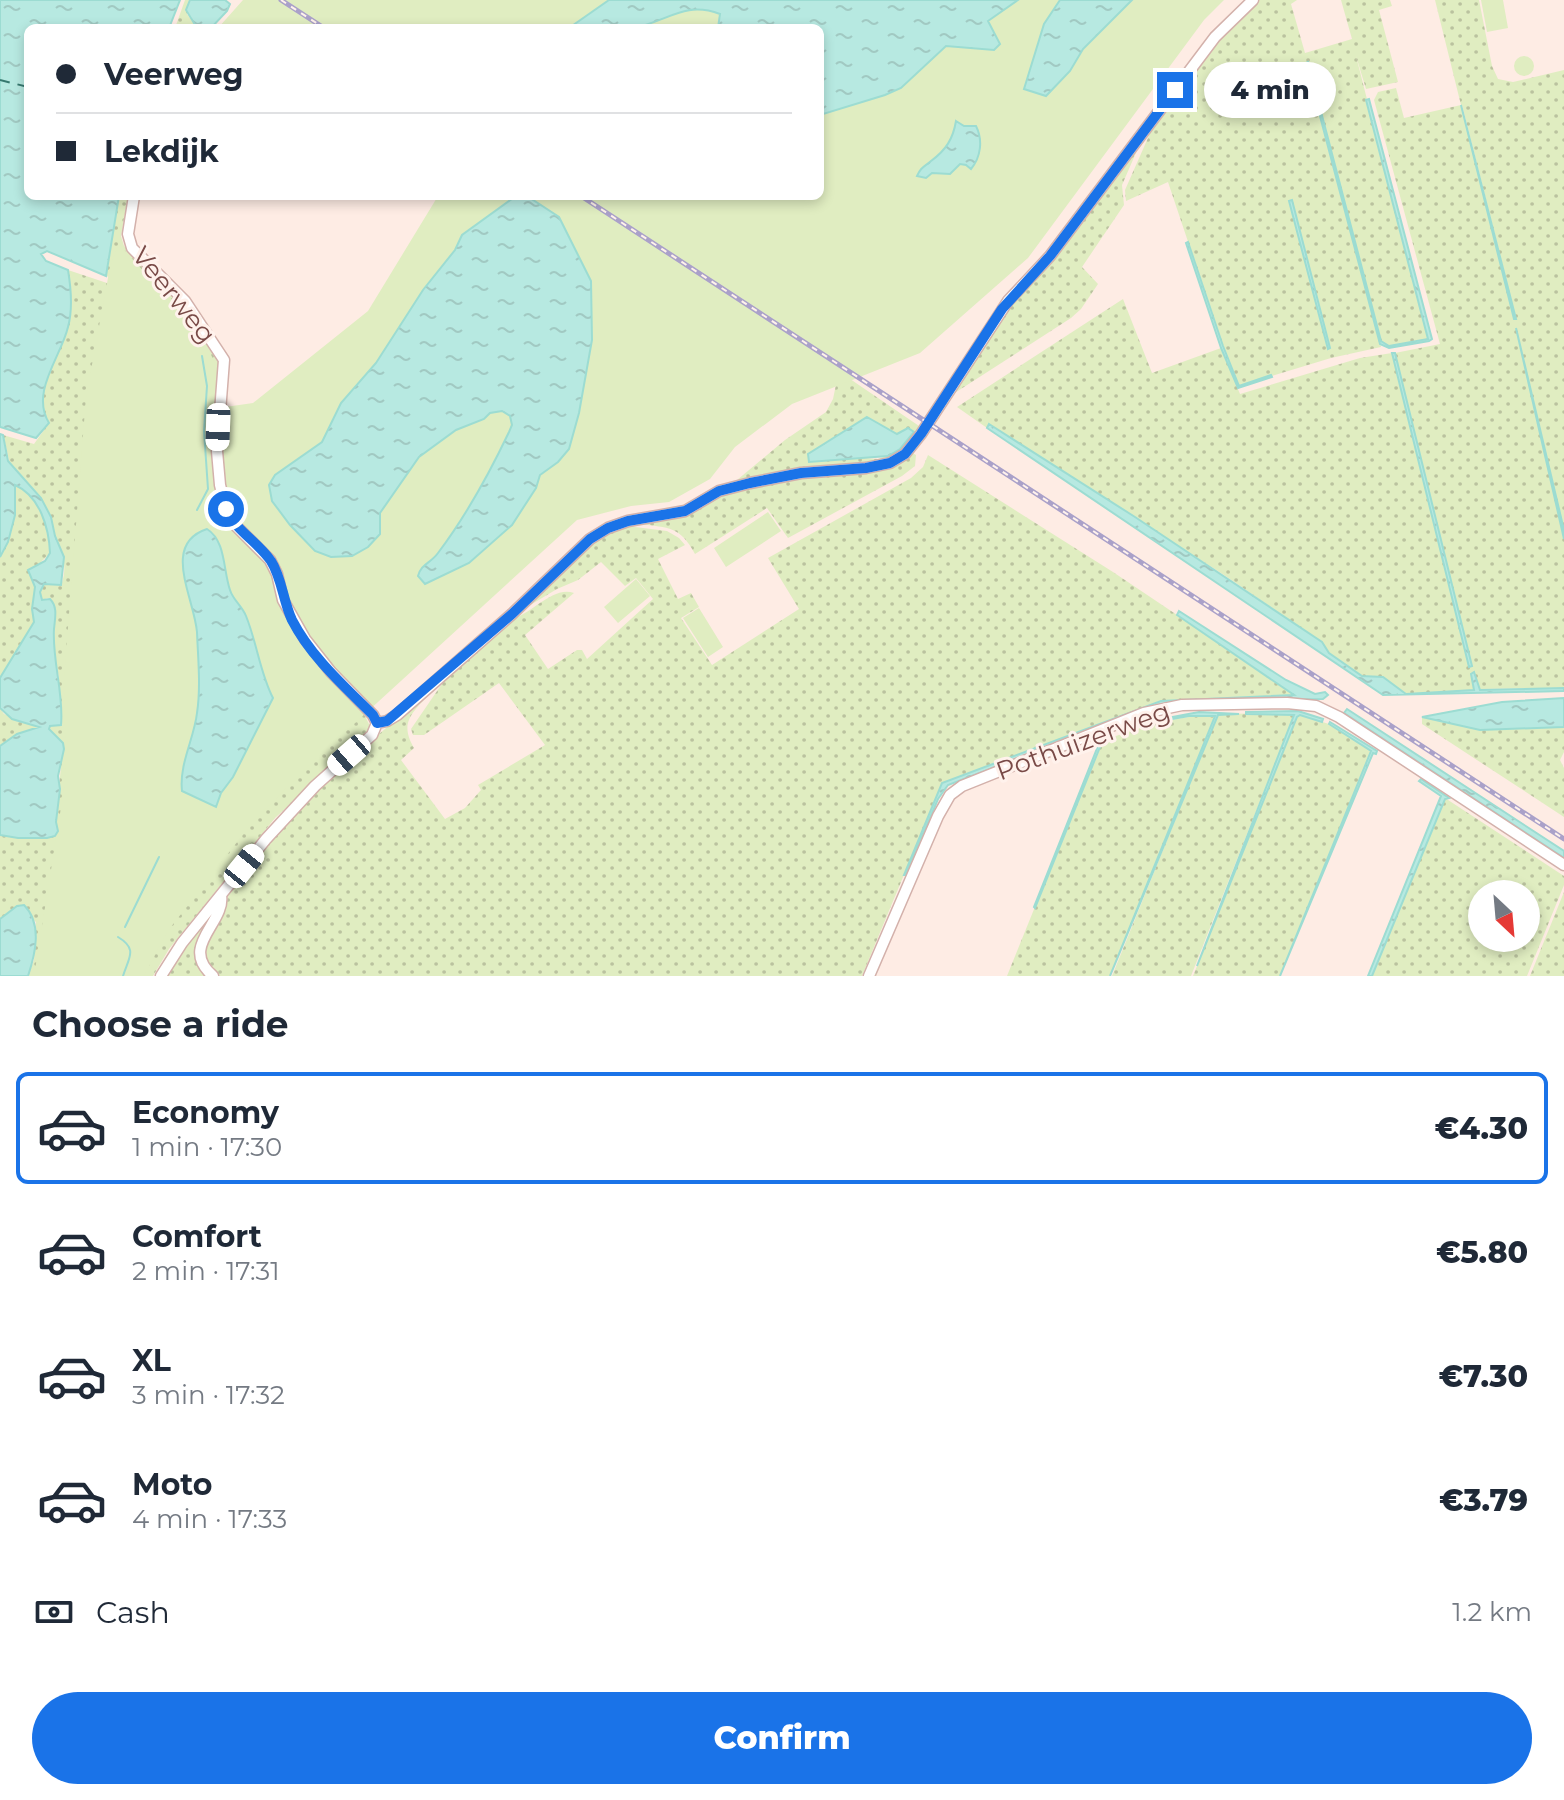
<!DOCTYPE html>
<html lang="en">
<head>
<meta charset="utf-8">
<style>
  :root { --surface:#fff; --page:#f2f2f3; --text:#1f2937; --muted:#747a83; --line:#e0e1e3; --accent:#1a73e8 }
  body { margin:0; font-family:Montserrat,sans-serif; background:var(--page); color:var(--text); height:100vh; display:flex; flex-direction:column; font-size:30px; white-space:nowrap }
  * { box-sizing:border-box; margin:0 }
  p { font-size:26px; color:var(--muted) }
  .icon { flex:none; width:44px; height:44px; fill:none; stroke:currentColor; stroke-width:2; stroke-linecap:round; stroke-linejoin:round }
  .map { position:relative; height:976px; overflow:hidden }
  .panel { display:flex; flex-direction:column; background:var(--surface); flex:1 }
  .panel>* { flex:none }
  .guide { position:absolute; left:24px; top:24px; width:800px; height:176px; border-radius:12px; box-shadow:0 4px 12px #0003; display:grid; align-content:center; height:176px; padding:0 32px; background:var(--surface) }
  .needle { width:52px; rotate:154deg }
  .fabs { position:absolute; left:1468px; top:880px; display:grid; gap:16px }
  .fabs a { display:grid; place-items:center; width:72px; height:72px; border-radius:50%; background:var(--surface); box-shadow:0 4px 12px #0003; font-size:40px }
  .end { position:absolute; width:36px; height:36px; margin:-18px; border:10px solid #1a73e8; background:#fff; box-shadow:0 0 0 4px #fff }
  .from { border-radius:50% }
  .bubble { position:absolute; height:56px; border-radius:28px; background:var(--surface); box-shadow:0 4px 12px #0003; font-size:26px; font-weight:800; line-height:56px; text-align:center }
  .car { position:absolute; width:24px; height:48px; margin:-24px -12px; border-radius:10px; box-shadow:0 0 6px 2px #0007; background:linear-gradient(#fff 24%,#345 0 40%,#fff 0 76%,#345 0 86%,#fff 0) }
  .guide b { display:flex; align-items:center; gap:28px; height:76px; font-size:30px }
  .guide b+b { border-top:2px solid var(--line) }
  .guide i { width:20px; height:20px; background:var(--text) }
  ul { padding:0; list-style:none }
  li { display:flex; align-items:center; gap:24px; height:112px; margin:0 16px 12px; padding:0 16px; border:4px solid transparent; border-radius:12px }
  li div { flex:1 }
  li b { display:block; font-size:30px }
  li em { font-style:normal; font-weight:800 }
  li.on { border-color:var(--accent) }
  li>.icon { width:72px; height:72px; stroke-width:1.5 }
  h2 { padding:0 32px; font-size:36px; line-height:96px }
  .pay { display:flex; align-items:center; gap:20px; height:88px; padding:0 32px; font-size:30px }
  .pay p { margin-inline-start:auto }
  .primary-button { display:flex; gap:16px; margin-top:auto; padding:16px 32px }
  .primary-button a { flex:1; height:92px; border-radius:48px; background:var(--accent); color:#fff; font-size:32px; font-weight:800; line-height:92px; text-align:center }
  .map>svg:first-child { display:block }
  .grass { fill:url(#grass-dots); fill-rule:evenodd }
  .park { fill:#e0edc1 }
  .water { fill:url(#water-ripples); stroke:#9cdcd2; stroke-width:2 }
  .lines { fill:none; stroke-linecap:round; stroke-linejoin:round }
  .stream { stroke:#9cdcd2; stroke-width:2 }
  .ferry { stroke:#37786f; stroke-width:2; stroke-dasharray:10 8; stroke-linecap:butt }
  .minor-casing { stroke:#d3b1ab; stroke-width:13 }
  .minor { stroke:#fff; stroke-width:10 }
  .rail-casing { stroke:#aaa1c9; stroke-width:5 }
  .rail { stroke:#fff2ec; stroke-width:2; stroke-dasharray:6; stroke-linecap:butt }
  .route { stroke:#1a73e8; stroke-width:10 }
  .labels { text-anchor:middle; stroke-width:6; stroke-linejoin:round; paint-order:stroke }
  .street-label { font-size:26px; fill:#794a47; stroke:#fff2ec }
</style>
</head>
<body>
<div class="map">
<svg width="1564" height="976" viewBox="0 0 1564 976">
  <defs>
    <pattern id="grass-dots" width="8" height="8" patternUnits="userSpaceOnUse" patternTransform="scale(2)"><rect width="8" height="8" fill="#e0edc1"/><path d="M2 2h.1M6 6h.1" fill="none" stroke="#bac29f" stroke-width="1.8" stroke-linecap="round"/></pattern>
    <pattern id="water-ripples" width="26" height="14" patternUnits="userSpaceOnUse" patternTransform="scale(2)"><rect width="26" height="14" fill="#b7e9e1"/><path d="M2 4q2-2 4 0t4 0M15 11q2-2 4 0t4 0" fill="none" stroke="#a1c9c2"/></pattern>
  </defs>
  <rect width="100%" height="100%" fill="#feece4"/>
  <path class="grass" d="M185,0H190L187,14L197,28H175Z
    M1256,0H1297L1291,4L1305,53L1352,39L1341,0H1390L1392,6L1379,10L1398,82L1366,89L1356,56L1428,339L1389,346L1381,341L1307,63L1381,347L1331,358L1239,386L1223,346L1168,182L1126,201L1125,190L1155,122L1217,39Z
    M1435,0H1479L1492,66L1498,79L1513,82L1564,70V530L1516,329L1564,539V688L1479,689L1474,673L1471,674L1475,690L1405,694L1383,677L1362,676L1329,653L1322,642L1224,575L989,424L987,428L957,407L1123,299L1152,373L1221,348L1240,394L1360,358L1392,353L1469,666H1471L1395,353L1440,344L1374,100L1378,92L1396,88L1404,118L1461,105ZM1462,105L1516,318L1515,319L1461,106Z
    M1142,139L1122,185L1124,205L1082,267L1098,284L1081,309L1071,318L950,396L1004,311Z
    M119,196H128L121,236L124,246L181,303L218,362L220,370L216,406L330,682L365,716L371,728L368,733L275,818L169,949L153,976H28L34,960L36,922L17,906L0,919V835L31,837L56,822L63,743L49,729L50,726H59V678L54,651L55,606L48,598L42,600L40,592L44,584L61,585C68,568 63,552 55,537L50,553L41,562L32,609C40,633 13,659 0,678V557C20,519 14,475 3,435L34,444L49,423C31,391 61,358 68,327C73,309 71,288 68,270L110,284L112,278L106,276Z
    M834,368L922,428L909,446L888,461L739,482L737,480L785,440L826,412L833,399L838,375ZM867,417L897,434L908,428L893,453L878,459L808,454Z
    M911,452L916,455L915,466L902,476L788,538L767,508L695,554C680,526 669,528 640,524L684,515L720,494L786,478L867,471Z
    M928,455L1113,572L1296,695L1161,701L942,783L862,976H220C191,952 211,933 225,907C228,901 228,895 230,889C234,879 246,869 253,860C303,795 368,742 432,691C414,712 398,721 414,748L401,760L445,819L465,808L481,790L478,785L545,745L499,683L424,735H413L411,729L448,675L511,619C531,615 553,585 574,593L525,635L548,669L577,650H582L587,659L653,599L636,578L625,586L601,562L578,580L557,589L522,610L604,533L627,526L667,531L679,538L685,545L658,559L678,599L691,593L699,607L681,618L712,665L799,609L768,558L911,478L923,467Z
    M0,708L4,714L39,727L25,731L0,746Z
    M1282,713L1294,715L1191,976H1112L1218,714Z
    M1215,715L1110,976H1007L1102,741C1140,727 1174,716 1215,715Z
    M1300,715L1329,724L1371,751L1280,976H1193L1297,717Z
    M1422,717L1480,730L1564,727V752L1560,760L1564,768V817L1422,724Z
    M1445,798L1564,876V885L1527,976H1372ZM1482,894H1526V938H1482Z
    M1564,892V976H1530Z
    M218,905L201,934L208,976H166L176,958Z"/>
  <path class="park" d="M243,0H1224L1204,20L1028,258L920,353L792,404L735,447L710,479L669,502L631,506L577,520L308,766L252,823L167,932L144,976H34L66,776L64,678L86,397L110,267L119,243C149,283 199,314 215,365C219,378 216,395 218,408L253,403L368,311L438,196H820V28H218Z
    M1481,0H1503L1508,28L1487,32Z
    M1514 66a10 10 0 1 1 20 0a10 10 0 1 1-20 0Z
    M768,512L781,531L726,567L714,548Z
    M636,579L650,596L618,623L604,607Z
    M699,608L723,647L708,657L683,618Z"/>
  <path class="water" d="M0,0H180L169,28H28V196H119L106,276L47,251L41,254L46,261L68,270C71,288 73,309 68,327C61,357 30,392 49,423L36,438L0,427Z
    M190,0H225L230,4L227,11L211,28H197L186,10Z
    M609,0H1018L988,21L1000,44L994,50L946,46L901,88L885,95L820,115V28H718L720,14C683,0 666,23 632,28C612,31 589,28 569,28Z
    M1060,0H1132L1083,49L1070,71L1046,96L1024,89L1044,24Z
    M1308,62L1381,341L1389,346L1428,339L1366,100L1369,99L1432,339L1429,341L1389,348L1380,344L1306,63Z
    M1461,105L1516,319H1514Z
    M956,121L964,126H976C983,140 981,157 971,169L966,165L960,164L950,174L932,173L926,178L917,176C921,167 924,167 931,161C946,150 953,139 956,121Z
    M516,196H527L559,217L591,281L592,340L579,413L569,449L558,462L540,475L536,488L512,525L469,563L425,584L418,576C421,564 431,563 438,553C466,516 489,474 509,432L512,425L510,416L502,411L490,413L484,419L456,430L419,457L380,513V534L368,547L352,556L331,557L315,551L290,525L272,501L269,485L275,475L322,442L341,403L376,363L423,290L455,250L462,235Z
    M1292,200L1330,348L1328,349L1289,201Z
    M1188,242L1223,346L1239,386L1271,375L1272,377L1238,388L1221,348L1186,243Z
    M1516,328L1564,530V539Z
    M1392,353H1395L1472,666L1469,667Z
    M867,417L897,434L908,428L914,432L900,449L888,456L809,462L808,454Z
    M989,424L1135,517L1322,642L1329,653L1362,676L1383,677L1406,694L1474,690L1471,674L1474,672L1480,690L1564,688V691L1383,695L987,428Z
    M0,434L3,435L8,461L41,498L51,517L55,536L64,557L61,585L44,584L40,592L42,600L50,599C58,607 55,618 54,629C52,661 64,693 61,725L50,726L49,729L63,743L64,749L58,776L60,789L56,822L58,831L55,836L47,838H18L0,835V746L17,734L39,727L12,719L0,708V678L34,622L32,609L35,587L28,570L45,561L50,553C49,528 40,496 15,485V515L8,542L0,557Z
    M207,529C226,541 223,570 230,590C233,600 242,606 246,616C257,643 260,673 273,698L233,777L221,793L216,807L182,791C179,764 194,739 197,713C201,686 198,659 197,632C194,597 161,544 207,529Z
    M1179,611L1286,680L1315,694L1325,692L1328,695L1323,699L1200,701L1161,704L948,785L938,799L906,875H904L942,783L1161,701L1294,695L1177,615Z
    M1564,698V727L1480,730L1422,717L1502,702Z
    M1347,709L1564,851V858L1344,713Z
    M1298,711L1323,719L1322,722L1300,715L1297,717L1197,966L1294,715L1246,714V712Z
    M1199,712L1239,714L1218,715L1110,976L1215,716H1189L1172,719V717Z
    M1330,722L1377,751L1376,754L1373,753L1280,976L1371,751L1329,724Z
    M1098,746L1100,747L1035,908L1034,907Z
    M1421,779L1449,798L1445,799L1372,976H1368L1441,796L1419,781Z
    M24,905C43,924 35,955 28,976H0V919L17,906Z"/>
  <g class="lines">
    <path class="stream" d="M197,510L208,489L204,431L207,386L202,356
      M125,927L159,857
      M118,937C138,949 129,957 123,976"/>
    <path class="ferry" d="M0,80L28,87"/>
    <defs>
      <path id="minor" d="M134,196L128,234L132,248L185,301L224,360L217,451L220,485L226,509L231,521L270,560L277,574L283,600L305,639L331,672L373,715L377,723
        M377,723L387,721L397,715L512,614L590,539L608,528L628,521L685,511L719,491L750,483L801,473L866,468L890,463L905,454L921,434L1008,301L1050,256L1215,37L1253,0
        M161,976L182,943L266,839L315,786L372,735L377,723
        M213,976C178,946 226,923 221,895
        M869,976L938,816L950,795L962,786L1144,713L1182,705L1287,703L1316,706L1339,717L1564,865"/>
    </defs>
    <use href="#minor" class="minor-casing"/>
    <use href="#minor" class="minor"/>
    <defs>
      <path id="rail" d="M281,0L324,28
        M581,196L1564,839"/>
    </defs>
    <use href="#rail" class="rail-casing"/>
    <use href="#rail" class="rail"/>
  </g>
  <g class="lines">
    <path class="route" d="M226,509C236,531 257,541 271,561C282,578 283,601 292,620C311,657 344,686 373,715L377,723L387,721L512,614L590,539L608,528L628,521L685,511L719,491L750,483L801,473L866,468L890,463L905,454L921,434L1002,309L1050,256L1175,90"/>
  </g>
  <g class="labels">
    <g class="street-label">
      <text transform="translate(174 295) rotate(51)" y="9">Veerweg</text>
      <text transform="translate(1083 741) rotate(-20)" y="9">Pothuizerweg</text>
    </g>
  </g>
</svg>
<div class="fabs">
<a><svg class="needle" viewBox="-14 -14 28 28"><path d="M0-13l5 13h-10z" fill="#e53935"/><path d="M0 13l5-13h-10z" fill="#747a83"/></svg></a>
</div>
<i class="end from" style="left:226px;top:509px"></i>
<i class="end" style="left:1175px;top:90px"></i>
<div class="bubble" style="left:1204px;top:62px;width:132px">4 min</div>
<i class="car" style="left:218px;top:427px;rotate:182deg"></i>
<i class="car" style="left:349px;top:755px;rotate:229deg"></i>
<i class="car" style="left:244px;top:866px;rotate:39deg"></i>
<div class="guide">
<b><i class="from"></i>Veerweg</b>
<b><i></i>Lekdijk</b>
</div>
</div>
<section class="panel">
<h2>Choose a ride</h2>
<ul>
<li class="on"><svg class="icon" aria-label="car" viewBox="0 0 24 24"><path d="M5 17H2v-5l4-1 3-4h7l3 4 3 1v5h-3M9 17h6M6 11h13"/><circle cx="7" cy="17" r="2"/><circle cx="17" cy="17" r="2"/></svg><div><b>Economy</b><p>1 min · 17:30</p></div><em>€4.30</em></li>
<li><svg class="icon" aria-label="car" viewBox="0 0 24 24"><path d="M5 17H2v-5l4-1 3-4h7l3 4 3 1v5h-3M9 17h6M6 11h13"/><circle cx="7" cy="17" r="2"/><circle cx="17" cy="17" r="2"/></svg><div><b>Comfort</b><p>2 min · 17:31</p></div><em>€5.80</em></li>
<li><svg class="icon" aria-label="car" viewBox="0 0 24 24"><path d="M5 17H2v-5l4-1 3-4h7l3 4 3 1v5h-3M9 17h6M6 11h13"/><circle cx="7" cy="17" r="2"/><circle cx="17" cy="17" r="2"/></svg><div><b>XL</b><p>3 min · 17:32</p></div><em>€7.30</em></li>
<li><svg class="icon" aria-label="car" viewBox="0 0 24 24"><path d="M5 17H2v-5l4-1 3-4h7l3 4 3 1v5h-3M9 17h6M6 11h13"/><circle cx="7" cy="17" r="2"/><circle cx="17" cy="17" r="2"/></svg><div><b>Moto</b><p>4 min · 17:33</p></div><em>€3.79</em></li>
</ul>
<div class="pay"><svg class="icon" aria-label="cash" viewBox="0 0 24 24"><path d="M3 7h18v10H3z"/><circle cx="12" cy="12" r="2"/></svg>Cash<p>1.2 km</p></div>
<div class="primary-button"><a>Confirm</a></div>
</section>
</body>
</html>
